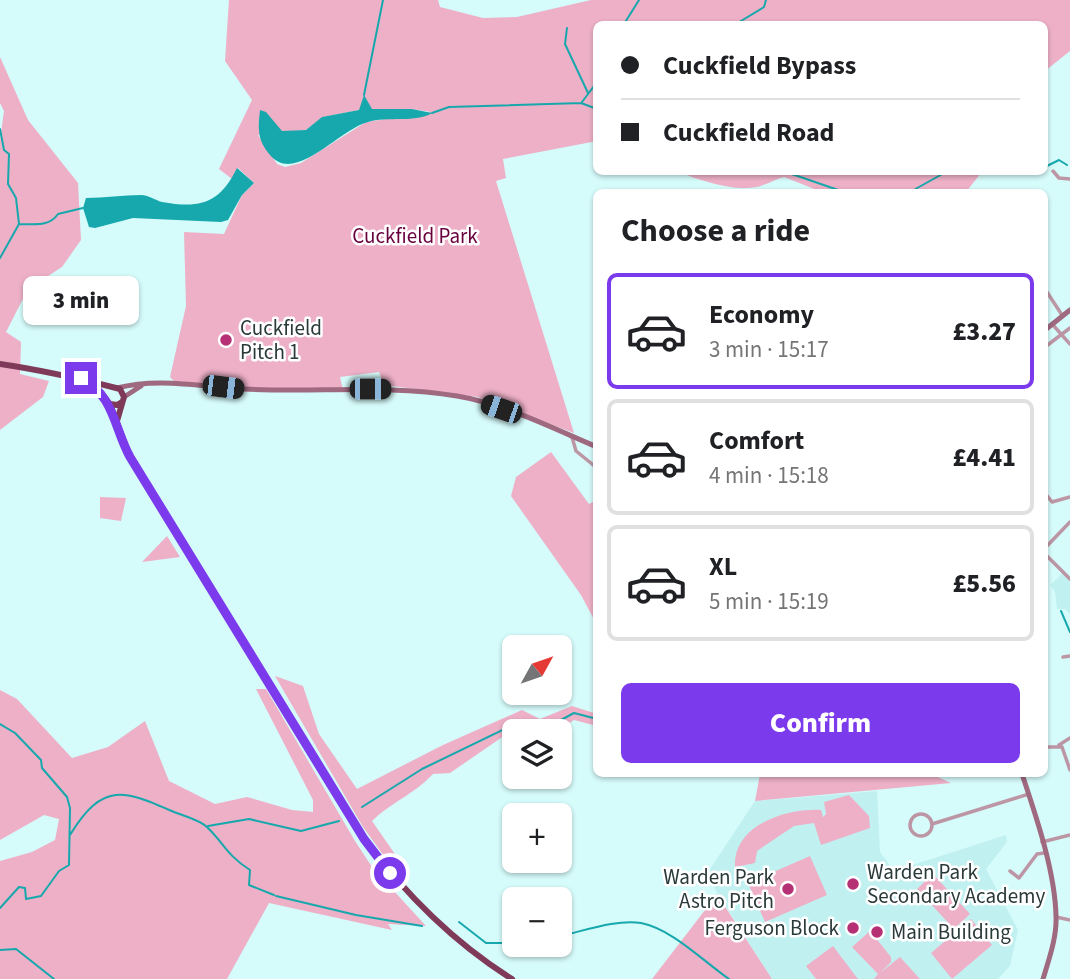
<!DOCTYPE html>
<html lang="en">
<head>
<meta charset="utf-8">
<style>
  :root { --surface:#fff; --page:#f6f6f6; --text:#202124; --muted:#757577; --line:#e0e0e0; --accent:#7c3aed }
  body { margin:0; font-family:"Source Sans 3",sans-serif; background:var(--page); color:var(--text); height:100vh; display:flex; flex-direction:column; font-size:26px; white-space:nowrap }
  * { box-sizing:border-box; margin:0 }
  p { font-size:23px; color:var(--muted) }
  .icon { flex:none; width:38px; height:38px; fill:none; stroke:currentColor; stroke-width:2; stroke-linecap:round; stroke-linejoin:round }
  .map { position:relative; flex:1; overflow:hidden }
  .panel { position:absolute; left:593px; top:189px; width:455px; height:588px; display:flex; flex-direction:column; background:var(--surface); border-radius:10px; box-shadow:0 2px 5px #0004 }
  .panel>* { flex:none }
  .hud { position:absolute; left:593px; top:21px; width:455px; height:154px; border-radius:10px; box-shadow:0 2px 5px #0004; display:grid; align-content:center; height:154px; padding:0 28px; background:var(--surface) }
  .needle { width:46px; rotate:50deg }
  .tools { position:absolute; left:502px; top:635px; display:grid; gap:14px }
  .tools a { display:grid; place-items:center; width:70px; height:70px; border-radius:10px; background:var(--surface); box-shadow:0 2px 5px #0004; font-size:35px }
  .end { position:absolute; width:32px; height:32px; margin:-16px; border:9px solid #7c3aed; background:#fff; box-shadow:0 0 0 4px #fff }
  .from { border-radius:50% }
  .bubble { position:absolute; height:49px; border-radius:10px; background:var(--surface); box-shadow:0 2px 5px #0004; font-size:23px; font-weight:800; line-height:49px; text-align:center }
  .car { position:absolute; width:21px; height:42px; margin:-21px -10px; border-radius:9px; box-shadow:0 0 5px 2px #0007; background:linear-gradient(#222 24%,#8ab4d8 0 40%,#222 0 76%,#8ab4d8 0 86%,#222 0) }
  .hud b { display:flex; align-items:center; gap:24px; height:66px; font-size:26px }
  .hud b+b { border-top:2px solid var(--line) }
  .hud i { width:18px; height:18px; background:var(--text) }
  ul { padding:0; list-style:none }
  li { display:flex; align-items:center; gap:21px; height:116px; margin:0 14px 10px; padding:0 14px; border:4px solid var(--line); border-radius:10px }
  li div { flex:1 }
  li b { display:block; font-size:26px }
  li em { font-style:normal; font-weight:800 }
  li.selected { border-color:var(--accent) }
  li>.icon { width:63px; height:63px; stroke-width:1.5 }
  h2 { padding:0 28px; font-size:32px; line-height:84px }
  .button { display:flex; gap:14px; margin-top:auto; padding:14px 28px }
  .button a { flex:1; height:80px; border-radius:10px; background:var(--accent); color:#fff; font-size:28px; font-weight:800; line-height:80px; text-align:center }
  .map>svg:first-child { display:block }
  .built { fill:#c1f0f1 }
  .green { fill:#edb0c7; fill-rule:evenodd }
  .water { fill:#16a8ac }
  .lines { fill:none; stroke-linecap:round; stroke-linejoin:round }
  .stream { stroke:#16a8ac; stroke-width:2 }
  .minor { stroke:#bc96a4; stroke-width:3.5 }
  .secondary { stroke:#9f697f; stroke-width:5 }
  .trunk { stroke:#7f3a5a; stroke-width:6 }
  .route { stroke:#7c3aed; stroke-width:9 }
  .poi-dot { fill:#b53074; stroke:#fff; stroke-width:2.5 }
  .labels { text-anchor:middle; stroke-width:5; stroke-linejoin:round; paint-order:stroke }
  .park-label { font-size:21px; fill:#68003d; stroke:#fff }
  .poi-label { font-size:21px; fill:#2a3939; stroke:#fff; text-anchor:start }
</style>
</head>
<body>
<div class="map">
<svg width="1070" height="979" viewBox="0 0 1070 979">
  <rect width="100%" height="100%" fill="#d6fbfb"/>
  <path class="built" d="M1063,573L1070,579V614L1065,609H1057L1055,592L1050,585Z
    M877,791L880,852L894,871L1006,835L1007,842L986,869L1018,930L1010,966L998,979H772L706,875L755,801Z"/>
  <path class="green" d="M229,0H438L440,7L483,18L517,17L591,0H1070V51L1045,71V24H597V141L503,159L506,178L496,181L574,433L478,397L384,385L379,372L340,377L343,390H283L175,382L170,377L186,306L184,232L224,234L242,195L254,183L238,168L232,179L219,169L252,100L225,61ZM412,109L431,112L366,122L301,163L285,167L277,164L258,135L306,130L323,117L359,110Z
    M0,57L28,120L78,183L81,240L62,267L28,289L6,332L21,342L20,374L49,381L43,397L0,430V140L4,111L0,103Z
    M680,172H1020L1015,174L981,173L966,192H822L784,177C776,179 770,183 763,185C743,194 699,181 680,172Z
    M551,452L589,504L597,500V625L581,595L511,496L516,477Z
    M100,497L126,498L121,521L100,518Z
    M167,536L180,557L142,562Z
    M275,676L303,686L319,734L357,789L443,745L522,710L540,719L572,706L597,714V726L574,720C555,732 538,736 517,727L450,773L433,774C413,795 393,801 372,821L397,857L389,863L363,827Z
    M256,689H266L355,841L372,867L426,926L388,924L392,930L269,903L227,979H0V861L32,852L55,840L59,819L44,815L0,840V690L17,699L72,758L108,747L145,721L169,781L215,804L247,797L292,810L313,812V800Z
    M760,774H931L951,783L755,801Z
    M849,795L869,816L870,828L821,845L814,823L794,826L757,851L755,863L735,867C733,824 788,808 821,810L823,817L826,814L824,802Z
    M810,856L827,895L765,922L748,883Z
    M933,874L970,914L954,929L917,889Z
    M717,894L772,979H652L715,897Z
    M971,919L992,945L952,979L931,953Z
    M870,931L891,957V962L880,973L900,957L920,979H874L878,974L852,947Z
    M833,946L858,979H816L806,966Z"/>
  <path class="water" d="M364,95L372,109H412L432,113C417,123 386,116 368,122C338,130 295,185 270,155C257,140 258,129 260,110L266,112L282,131L306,130L322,117L359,110Z
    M237,168L254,183L242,195L228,220L221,222L133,218L95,228L89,227L83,208L86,198C105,198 123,195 141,195C148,195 155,200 162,202C201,209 220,203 237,168Z"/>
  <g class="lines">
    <path class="stream" d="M624,24L639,0
      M736,24L764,7L766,0
      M567,28L565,44L588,93
      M364,95L383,0
      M582,102L597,82
      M432,113L449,107L581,103L597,109
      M0,129L4,150L9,154L8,184L16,198L19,224L0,258
      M1045,167L1059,160L1067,165
      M786,172L844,192
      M910,192L946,172
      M19,224C35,224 49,227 58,214L83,208
      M1061,611L1070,632
      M0,724L15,733L41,760L42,768L67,797L70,808L69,865L59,871L41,896L26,899L25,888L19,887L0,908
      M362,807L422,769L521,721L546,728L574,713L597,719
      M208,826L249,819L301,831L339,821
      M70,835C103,781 124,790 174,812C184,816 201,820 208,828C225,845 228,856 250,870L249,885L274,895
      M276,896L356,915L422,926
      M459,922L486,943H514
      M560,936C584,931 616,919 641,923C672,929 703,961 729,979
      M0,950L16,949L54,979"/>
    <path class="minor" d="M1053,171L1059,178L1070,179
      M1045,289L1062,315
      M1053,325L1070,344
      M1045,347L1070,328
      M572,437L576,451L597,468
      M1045,493L1052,502L1070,497
      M1045,548L1070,522
      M1045,554L1070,579
      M1063,657L1070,656
      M1059,745L1070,738
      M1045,747H1062L1070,770
      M910 825a11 11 0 1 1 22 0a11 11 0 1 1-22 0Z
      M932,824L1029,794
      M1042,842L1070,835
      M1010,871L1019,878L1037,854L1044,853
      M1056,917L1070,920"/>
    <path class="secondary" d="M1045,330L1070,310
      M117,388C159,377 202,387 244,389C315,393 386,384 457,396C505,404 552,428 597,447
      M124,397L141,386
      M1022,774C1036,816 1055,871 1056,916C1057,937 1049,959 1043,979"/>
    <path class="trunk" d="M0,364C41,370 81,379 120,389L124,397L117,421
      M93,385L110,404L117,405L122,402
      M110,404L130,457L364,839C406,895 453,942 512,979"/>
  </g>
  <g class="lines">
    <path class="route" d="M81,378C114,395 114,428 130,457L364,839L390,873"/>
  </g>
  <g class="poi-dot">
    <circle cx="226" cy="340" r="7"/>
    <circle cx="853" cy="884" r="7"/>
    <circle cx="788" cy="889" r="7"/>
    <circle cx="853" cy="928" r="7"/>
    <circle cx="877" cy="932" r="7"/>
  </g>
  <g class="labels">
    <g class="park-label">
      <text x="415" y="243">Cuckfield Park</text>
    </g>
    <g class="poi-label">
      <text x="240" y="335">Cuckfield<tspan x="240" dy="24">Pitch 1</tspan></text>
      <text x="867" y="879">Warden Park<tspan x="867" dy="24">Secondary Academy</tspan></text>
      <text x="774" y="884" text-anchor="end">Warden Park<tspan x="774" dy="24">Astro Pitch</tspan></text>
      <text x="839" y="935" text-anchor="end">Ferguson Block</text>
      <text x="891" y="939">Main Building</text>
    </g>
  </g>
</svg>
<div class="tools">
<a><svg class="needle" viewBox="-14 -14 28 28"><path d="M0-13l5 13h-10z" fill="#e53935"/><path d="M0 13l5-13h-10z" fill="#757577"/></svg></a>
<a><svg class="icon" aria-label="layers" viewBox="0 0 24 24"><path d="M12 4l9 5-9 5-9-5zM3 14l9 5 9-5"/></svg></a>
<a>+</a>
<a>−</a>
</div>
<i class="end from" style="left:390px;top:873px"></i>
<i class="end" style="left:81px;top:378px"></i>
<div class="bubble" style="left:23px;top:276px;width:116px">3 min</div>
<i class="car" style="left:223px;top:387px;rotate:97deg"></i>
<i class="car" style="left:370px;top:389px;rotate:90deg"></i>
<i class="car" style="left:501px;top:409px;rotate:289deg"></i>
<div class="hud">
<b><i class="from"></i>Cuckfield Bypass</b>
<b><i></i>Cuckfield Road</b>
</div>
<section class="panel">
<h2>Choose a ride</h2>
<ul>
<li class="selected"><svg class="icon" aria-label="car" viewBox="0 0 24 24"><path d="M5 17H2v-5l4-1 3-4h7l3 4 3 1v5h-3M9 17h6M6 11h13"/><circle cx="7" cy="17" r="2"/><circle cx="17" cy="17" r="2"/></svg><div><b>Economy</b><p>3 min · 15:17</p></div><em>£3.27</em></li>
<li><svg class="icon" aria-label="car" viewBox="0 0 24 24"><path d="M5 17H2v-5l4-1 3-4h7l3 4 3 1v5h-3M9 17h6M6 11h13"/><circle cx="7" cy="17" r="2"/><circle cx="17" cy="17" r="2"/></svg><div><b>Comfort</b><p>4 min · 15:18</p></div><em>£4.41</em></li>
<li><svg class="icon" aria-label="car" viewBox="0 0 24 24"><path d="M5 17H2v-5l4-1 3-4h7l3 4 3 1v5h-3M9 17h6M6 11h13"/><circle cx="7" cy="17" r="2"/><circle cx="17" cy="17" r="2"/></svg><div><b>XL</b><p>5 min · 15:19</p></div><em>£5.56</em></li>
</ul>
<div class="button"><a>Confirm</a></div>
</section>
</div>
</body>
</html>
